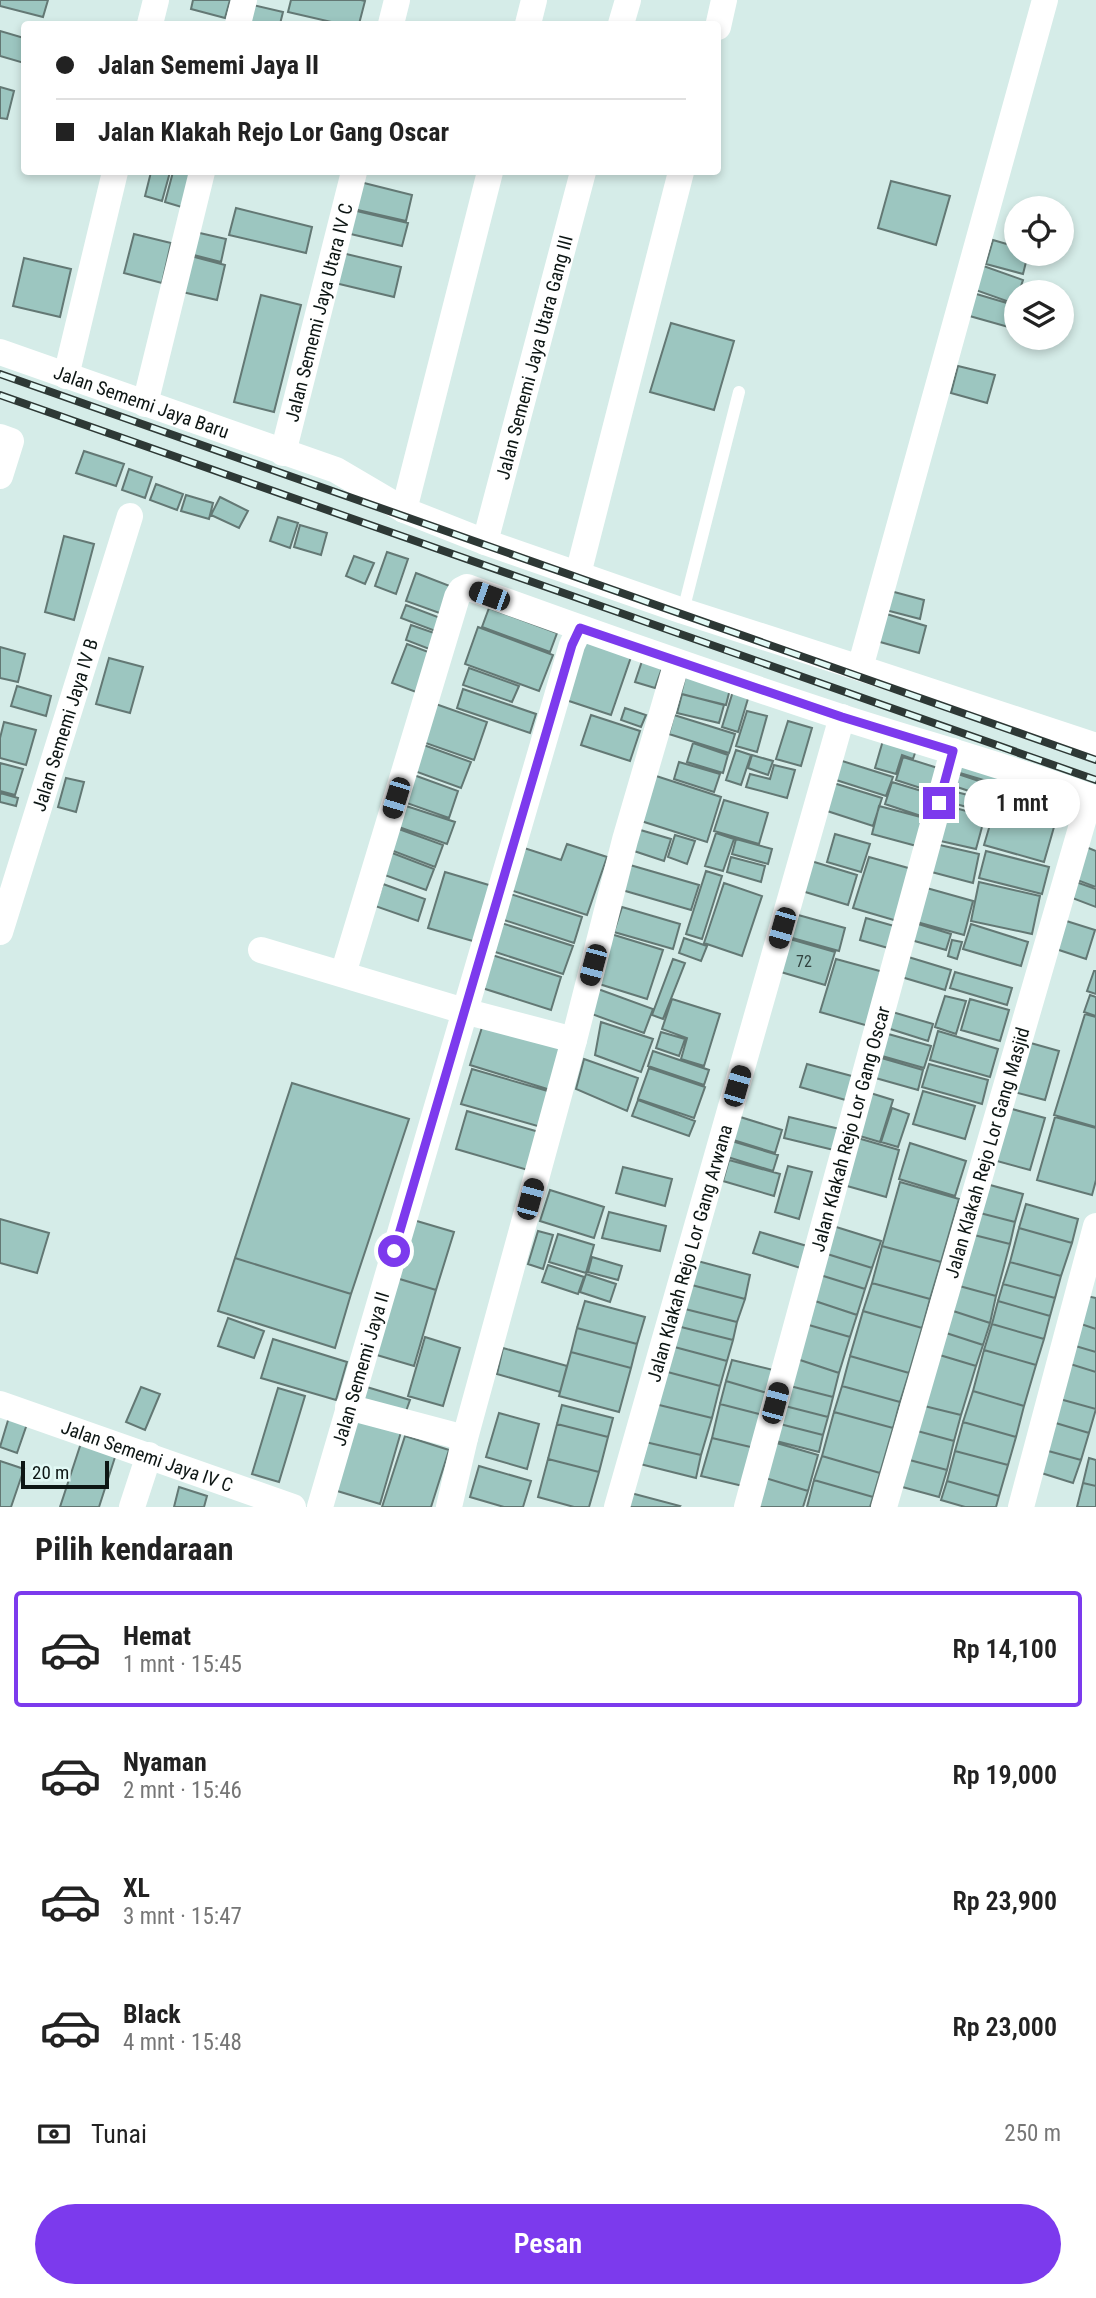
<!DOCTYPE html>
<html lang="id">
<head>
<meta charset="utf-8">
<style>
  :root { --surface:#fff; --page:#f6f6f6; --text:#222; --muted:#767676; --line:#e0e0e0; --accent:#7c3aed }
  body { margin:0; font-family:"Roboto Condensed",sans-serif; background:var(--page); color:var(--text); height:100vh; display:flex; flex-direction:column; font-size:26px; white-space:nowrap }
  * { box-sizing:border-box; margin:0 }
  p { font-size:23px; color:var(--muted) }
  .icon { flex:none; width:38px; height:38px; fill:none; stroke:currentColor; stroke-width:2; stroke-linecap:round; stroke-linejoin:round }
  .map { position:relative; height:1507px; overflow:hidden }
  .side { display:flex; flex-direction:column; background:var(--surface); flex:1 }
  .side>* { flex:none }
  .hud { position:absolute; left:21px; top:21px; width:700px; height:154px; border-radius:7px; box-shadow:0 4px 10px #0003; display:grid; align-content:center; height:154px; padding:0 35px; background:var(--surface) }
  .fabs { position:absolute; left:1004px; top:196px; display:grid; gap:14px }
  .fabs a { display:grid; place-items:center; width:70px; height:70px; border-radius:50%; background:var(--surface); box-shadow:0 4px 10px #0003; font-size:35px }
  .scale { position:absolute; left:21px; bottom:18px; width:88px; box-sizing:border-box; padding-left:7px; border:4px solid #0d1614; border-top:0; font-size:19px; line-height:24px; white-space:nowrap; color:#0d1614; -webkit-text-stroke:5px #e2f9f5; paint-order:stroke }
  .end { position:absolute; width:32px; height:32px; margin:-16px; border:9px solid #7c3aed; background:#fff; box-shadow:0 0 0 4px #fff }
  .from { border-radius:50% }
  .bubble { position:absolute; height:49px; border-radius:24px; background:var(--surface); box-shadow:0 4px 10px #0003; font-size:23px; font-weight:600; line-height:49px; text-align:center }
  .car { position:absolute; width:21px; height:42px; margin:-21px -10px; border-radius:9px; box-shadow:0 0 5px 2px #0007; background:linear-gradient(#222 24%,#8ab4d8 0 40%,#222 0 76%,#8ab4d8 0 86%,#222 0) }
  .hud b { display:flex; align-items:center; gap:24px; height:66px; font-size:26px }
  .hud b+b { border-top:2px solid var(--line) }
  .hud i { width:18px; height:18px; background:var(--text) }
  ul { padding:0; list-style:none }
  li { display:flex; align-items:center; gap:21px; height:116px; margin:0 14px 10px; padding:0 21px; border:4px solid transparent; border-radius:7px }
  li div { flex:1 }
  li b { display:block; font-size:26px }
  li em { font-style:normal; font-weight:600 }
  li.active { border-color:var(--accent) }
  li>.icon { width:63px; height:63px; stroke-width:1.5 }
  h2 { padding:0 35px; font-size:32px; line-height:84px }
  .pay { display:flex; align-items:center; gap:18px; height:77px; padding:0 35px; font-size:26px }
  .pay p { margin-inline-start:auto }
  .primary-button { display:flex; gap:14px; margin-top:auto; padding:14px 35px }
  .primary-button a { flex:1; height:80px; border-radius:42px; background:var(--accent); color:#fff; font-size:28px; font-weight:600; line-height:80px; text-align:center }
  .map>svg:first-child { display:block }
  .building { fill:#9cc6c0; stroke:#637874; stroke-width:2 }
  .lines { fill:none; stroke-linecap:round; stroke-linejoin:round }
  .lane { stroke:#fff; stroke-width:12 }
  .street { stroke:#fff; stroke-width:26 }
  .rail-casing { stroke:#2d3835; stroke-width:8 }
  .rail { stroke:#e2f9f5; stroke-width:5; stroke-dasharray:16; stroke-linecap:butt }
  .route { stroke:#7c3aed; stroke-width:9 }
  .labels { text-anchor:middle; stroke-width:5; stroke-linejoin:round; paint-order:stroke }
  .number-label { font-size:16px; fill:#31423f }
  .street-label { font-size:19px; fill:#0d1614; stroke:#e2f9f5 }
</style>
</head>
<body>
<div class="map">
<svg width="1096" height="1507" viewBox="0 0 1096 1507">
  <rect width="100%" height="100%" fill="#d5ece8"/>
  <path class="building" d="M0,0H48L43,17L0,6Z
    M193,0H230L225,18L191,9Z
    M291,0H361L365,1L359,24H340L288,12Z
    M249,4L283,12L280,24L245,23Z
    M0,31L24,38V63L0,56Z
    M0,87L14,91L7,119L0,118Z
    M151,172H170L162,201L145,196Z
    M173,172H195L185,208L165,202Z
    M356,181L412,195L406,221L349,208Z
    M891,181L950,196L936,245L878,228Z
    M236,208L312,227L306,253L229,235Z
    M348,209L408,223L402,246L342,232Z
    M191,231L226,239L221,262L186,253Z
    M134,234L171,243L162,283L124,273Z
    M993,240L1017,247V254H1028L1023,274L986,264Z
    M342,253L401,267L394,297L335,283Z
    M187,255L225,265L217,300L178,291Z
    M24,258L71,269L60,317L13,306Z
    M975,263L1023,280L1019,292H1017L1015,304L967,287Z
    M973,293L1017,306L1012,328L966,315Z
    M261,295L301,305L274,412L234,402Z
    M671,323L734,341L714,410L650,392Z
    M958,366L995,375L987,403L951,393Z
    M84,451L124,464L116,486L76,473Z
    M129,469L152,477L145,498L122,490Z
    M156,484L183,494L177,510L150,500Z
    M186,495L213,503L209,519L181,511Z
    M220,497L248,511L239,528L211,515Z
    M278,517L298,523L290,548L270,541Z
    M300,525L327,533L321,555L294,547Z
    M64,536L94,544L74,620L45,612Z
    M387,552L408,559L396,594L375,586Z
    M354,556L374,563L365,584L346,576Z
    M416,573L455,588L445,615L406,601Z
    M883,589L924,600L920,619L878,608Z
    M406,605L443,619L438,632L401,618Z
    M489,608L557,633L550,652L482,627Z
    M880,612L926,626L919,653L873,640Z
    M411,625L443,636L437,652L406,640Z
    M478,627L553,655L539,691L465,664Z
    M582,636L632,654L611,715L560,698Z
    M407,644L439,656L424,695L392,683Z
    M0,647L25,654L18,682L0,678Z
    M109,658L143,667L130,713L96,704Z
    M643,658L663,665L655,688L635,682Z
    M469,668L519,686L512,702L463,685Z
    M687,670L732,681L726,705L681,694Z
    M17,686L51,696L46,716L11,706Z
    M734,688L750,692L738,732L722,727Z
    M463,689L536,714L530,733L457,708Z
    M682,694L724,705L719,723L677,713Z
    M430,702L487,722L474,760L417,740Z
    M625,708L646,715L641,727L621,720Z
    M747,711L767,716L757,752L736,746Z
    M591,715L640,731L630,761L581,745Z
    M674,715L735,734L729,753L669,734Z
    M788,721L812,728L801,766L776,759Z
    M4,722L36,730L26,765L0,758V738Z
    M884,737L917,747L913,759L902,755L896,774L875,768Z
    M418,743L471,762L461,788L409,769Z
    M693,743L728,755L723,773L687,762Z
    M736,750L751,755L741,785L726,780Z
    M752,755L773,761L768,775L748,768Z
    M903,757L944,770L936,793L896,780Z
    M957,757L1000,770L997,784L953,771Z
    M839,760L893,777L886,796L833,779Z
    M679,762L720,774L714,792L674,779Z
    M0,763L23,769L15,795L0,791Z
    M774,765L795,770L787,798L746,787L750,774L770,779Z
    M952,772L994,786L990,798L948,784Z
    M1005,773L1038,782L1032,805L998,796Z
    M411,774L458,791L449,818L401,801Z
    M653,775L721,797L707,842L638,820Z
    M66,778L84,782L76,812L58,807Z
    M827,781L882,798L873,826L818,808Z
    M892,782L938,796L930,819L885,804Z
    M948,790L988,800L985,812L945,801Z
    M0,793L18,798L16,806L0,802Z
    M724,800L768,813L759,844L714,831Z
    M400,804L455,822L447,844L393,825Z
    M944,805L985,816L976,849L936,840Z
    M879,806L932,820L924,848L872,834Z
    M994,811L1054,827L1044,862L984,845Z
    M396,828L443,845L435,867L388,849Z
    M637,829L671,839L664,861L631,850Z
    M716,833L734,839L723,871L705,866Z
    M835,834L870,844L861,872L827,862Z
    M675,835L695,841L687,864L668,857Z
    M736,839L772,849L768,864L732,854Z
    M931,843L979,854L973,883L924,870Z
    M567,844L607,857L587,915L504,888L518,846L561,860Z
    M1081,845L1096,851V887L1069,877Z
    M387,851L434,869L426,890L379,873Z
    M986,851L1049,867L1042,894L979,878Z
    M731,857L765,866L761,882L727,872Z
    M869,857L919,871L904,923L853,908Z
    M811,861L857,875L848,905L802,891Z
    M630,865L699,885L691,910L622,890Z
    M706,871L722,876L702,939L686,934Z
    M445,872L499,888L483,944L428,928Z
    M1073,881L1096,889V907L1067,896Z
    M979,882L1040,896L1032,934L971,921Z
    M724,883L762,896L742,956L704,943Z
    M383,884L425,899L418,921L375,906Z
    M923,887L973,901L964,935L913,921Z
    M504,892L582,917L574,943L495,917Z
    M622,907L680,924L673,949L614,932Z
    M791,913L845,928L839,951L785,936Z
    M866,918L901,928L895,950L860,940Z
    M1060,919L1095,930L1086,959L1050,947Z
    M495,921L573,946L563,974L486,949Z
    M915,923L951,934L946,950L911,940Z
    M971,924L1028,942L1021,966L963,949Z
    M611,934L663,950L647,999L596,983Z
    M783,937L835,952L825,985L774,970Z
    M684,938L707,946L701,961L679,953Z
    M952,940L962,942L957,959L948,956Z
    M489,954L561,977L551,1010L479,987Z
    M905,956L951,970L945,990L898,976Z
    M673,959L685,963L663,1019L652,1015Z
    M836,959L887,973L872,1027L820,1012Z
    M1094,971H1096V994L1087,991Z
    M955,972L1012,988L1007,1005L950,988Z
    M598,989L653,1009L644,1033L589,1013Z
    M1090,995L1096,997V1016L1084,1012Z
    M945,996L966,1001L956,1034L935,1027Z
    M672,999L720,1014L704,1066L681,1059L687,1038L662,1029Z
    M970,999L1009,1010L1000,1041L961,1030Z
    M889,1011L933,1024L928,1041L884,1027Z
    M1085,1014L1096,1017V1127L1054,1115Z
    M485,1018L572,1044L557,1092L470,1065Z
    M601,1022L653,1039L641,1072L595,1055Z
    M938,1031L998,1049L990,1077L930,1060Z
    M661,1032L685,1039L679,1056L656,1048Z
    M881,1032L931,1046L924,1068L875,1054Z
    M1020,1040L1059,1051L1045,1100L1006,1090Z
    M653,1051L709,1070L704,1085L648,1066Z
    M878,1057L923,1070L918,1090L872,1077Z
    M584,1059L638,1078L627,1111L576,1089Z
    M807,1064L863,1079L856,1103L800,1087Z
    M929,1064L988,1080L982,1104L922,1087Z
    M649,1068L705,1087L694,1118L638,1099Z
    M472,1069L558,1094L548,1129L461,1104Z
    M292,1083L409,1119L351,1294L235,1258Z
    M923,1091L975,1106L965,1139L913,1124Z
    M867,1092L893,1100L880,1142L853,1134Z
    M638,1100L695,1121L689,1136L632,1116Z
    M1001,1106L1045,1118L1030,1170L986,1158Z
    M892,1108L909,1114L898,1147L881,1142Z
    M467,1111L539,1132L528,1170L456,1149Z
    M737,1116L782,1130L775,1153L730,1139Z
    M789,1117L844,1130L838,1151L784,1138Z
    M1055,1117L1096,1128V1180L1092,1195L1037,1180Z
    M854,1137L899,1150L886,1197L840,1184Z
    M725,1139L778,1155L773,1171L721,1155Z
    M910,1143L966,1161L955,1196L899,1179Z
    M729,1160L780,1174L774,1196L723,1181Z
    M788,1166L812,1172L799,1219L775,1212Z
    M623,1167L672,1179L665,1206L616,1193Z
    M900,1182L959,1199L941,1262L882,1246Z
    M979,1182L1023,1194L1015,1222L972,1211Z
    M550,1190L604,1207L594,1238L540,1221Z
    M1026,1204L1078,1219L1072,1243L1019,1228Z
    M972,1211L1015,1222L1010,1244L966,1233Z
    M609,1212L666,1226L660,1251L602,1238Z
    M0,1219L49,1233L37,1273L0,1263Z
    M410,1219L454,1232L436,1290L393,1277Z
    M833,1226L881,1241L872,1268L824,1253Z
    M1019,1228L1072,1243L1061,1276L1010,1262Z
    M538,1231L553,1235L543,1269L528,1264Z
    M760,1232L817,1249L810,1271L753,1253Z
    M966,1233L1010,1244L996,1296L952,1284Z
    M558,1234L594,1245L586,1273L549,1262Z
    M882,1246L941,1262L930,1299L872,1283Z
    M824,1253L872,1268L865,1289L817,1274Z
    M592,1257L622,1266L618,1280L588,1272Z
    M235,1258L351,1294L335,1348L218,1311Z
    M690,1259L750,1275L745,1299L684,1283Z
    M1010,1262L1061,1276L1055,1298L1003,1284Z
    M548,1265L584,1277L578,1294L542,1282Z
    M586,1274L616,1284L610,1302L580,1292Z
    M817,1274L865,1289L857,1315L809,1299Z
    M393,1277L436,1290L414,1366L370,1353Z
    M684,1283L745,1299L737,1322L677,1307Z
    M872,1283L930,1299L922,1328L863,1311Z
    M952,1284L996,1296L990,1323L947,1309Z
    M1003,1284L1055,1298L1050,1316L998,1301Z
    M1086,1296L1096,1298V1329L1078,1323Z
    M809,1299L857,1315L850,1337L802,1323Z
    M585,1301L645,1317L637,1344L577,1328Z
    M998,1301L1050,1316L1044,1339L992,1324Z
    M677,1307L737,1322L733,1340L673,1325Z
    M947,1309L990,1323L983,1345L940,1331Z
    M863,1311L922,1328L909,1373L850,1356Z
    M228,1318L264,1331L254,1358L218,1346Z
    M802,1323L850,1337L839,1373L794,1358Z
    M1078,1323L1096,1329V1352L1072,1345Z
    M992,1324L1044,1339L1036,1365L984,1350Z
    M673,1325L733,1340L727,1361L667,1345Z
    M577,1328L637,1344L631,1368L571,1352Z
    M940,1331L983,1345L976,1366L933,1353Z
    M425,1337L460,1348L443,1406L408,1396Z
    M273,1339L347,1362L336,1400L261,1378Z
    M667,1345L727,1361L720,1386L660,1370Z
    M1072,1345L1096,1352V1372L1067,1363Z
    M503,1348L567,1366L560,1392L497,1374Z
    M984,1350L1036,1365L1024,1406L973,1391Z
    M571,1352L631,1368L619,1412L559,1396Z
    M933,1353L976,1366L961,1415L916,1404Z
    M850,1356L909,1373L900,1402L842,1386Z
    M794,1358L839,1373L833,1397L786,1385Z
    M732,1360L777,1371L767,1393L726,1381Z
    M1067,1363L1096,1372V1409L1056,1398Z
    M660,1370L720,1386L712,1418L651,1403Z
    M726,1381L767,1393L763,1415L720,1404Z
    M360,1385L410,1400L405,1414L355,1399Z
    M786,1385L833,1397L828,1417L781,1405Z
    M842,1386L900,1402L893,1428L834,1412Z
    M141,1387L160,1394L145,1430L126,1422Z
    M278,1388L305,1396L279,1482L252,1474Z
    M973,1391L1024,1406L1016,1437L963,1422Z
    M1056,1398L1096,1409L1089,1433L1049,1421Z
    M651,1403L712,1418L701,1455L641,1441Z
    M720,1404L763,1415L755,1448L712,1438Z
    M916,1404L961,1415L954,1441L910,1429Z
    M562,1405L613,1418L608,1437L557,1424Z
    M781,1405L828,1417L823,1435L776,1423Z
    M834,1412L893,1428L880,1473L822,1456Z
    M499,1413L539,1424L527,1469L486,1457Z
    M9,1417L27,1424L17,1453L0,1447Z
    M355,1418L401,1432L380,1504L334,1490Z
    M1049,1421L1089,1433L1081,1460L1041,1449Z
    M963,1422L1016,1437L1008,1465L955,1451Z
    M776,1423L823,1435L819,1452L772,1440Z
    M557,1424L608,1437L599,1472L548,1459Z
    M910,1429L954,1441L947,1470L902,1458Z
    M405,1436L449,1450L431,1507H382Z
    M712,1438L755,1448L747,1487L701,1476Z
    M82,1440L117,1451L99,1507H60Z
    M641,1441L701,1455L696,1478L636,1463Z
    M773,1442L818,1455L808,1491L762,1477Z
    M1041,1449L1081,1460L1073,1483L1035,1471Z
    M955,1451L1008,1465L999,1496L947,1481Z
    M822,1456L880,1473L873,1497L814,1480Z
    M902,1458L947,1470L939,1497L895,1485Z
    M1089,1458L1096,1460V1486L1083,1483Z
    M548,1459L599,1472L589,1507H574L538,1497Z
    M0,1461L24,1469L11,1507H0Z
    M479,1466L531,1481L523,1507H504L470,1497Z
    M762,1477L808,1491L803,1507H753Z
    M814,1480L873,1497L870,1507H807Z
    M947,1481L999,1496L996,1507H965L941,1500Z
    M1083,1483L1096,1486V1507H1077Z
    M179,1487L207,1496L204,1507H174Z
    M627,1492L680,1506L679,1507H623Z"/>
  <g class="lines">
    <path class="lane" d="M683,611L739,392"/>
    <g class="street">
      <path d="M150,24L156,0"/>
      <path d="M238,24L244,0"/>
      <path d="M391,24L397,0"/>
      <path d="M528,24L534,0"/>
      <path d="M621,24L628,0"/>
      <path d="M718,27L724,0"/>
      <path id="s1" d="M0,352L336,470L404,510L485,542L683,611L860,668L1045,0"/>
      <path d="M66,376L115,172"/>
      <path d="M145,404L202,172"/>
      <path d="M0,437L11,441L0,476"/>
      <path id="s2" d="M283,453L354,172"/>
      <path d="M404,510L490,172"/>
      <path id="s3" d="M485,542L583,172"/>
      <path d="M578,574L681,172"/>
      <path d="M860,668L1096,746"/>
      <path id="s4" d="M0,932L130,516"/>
      <path d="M261,950L464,1011L574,1040"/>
      <path d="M343,974L457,597L461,590L467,587C590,632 714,675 838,716C924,744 1012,767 1096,799"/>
      <path id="s5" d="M0,1404L293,1507"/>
      <path d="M348,1407L465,1438"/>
      <path d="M132,1507L149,1455"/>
      <path id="s6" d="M320,1507L572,645L580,628"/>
      <path d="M449,1507L465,1438L574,1040L625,840L677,662"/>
      <path id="s7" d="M617,1507L842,717"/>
      <path id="s8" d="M747,1507L953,751"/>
      <path id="s9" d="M884,1507L1090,797"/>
      <path d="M1021,1507L1096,1226"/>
    </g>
    <defs>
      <path id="rail" d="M0,374L1096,760
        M0,395L1096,780"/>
    </defs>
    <use href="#rail" class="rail-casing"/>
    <use href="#rail" class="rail"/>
  </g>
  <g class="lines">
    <path class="route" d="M394,1251L572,645L580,628L842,717L953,751L939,803"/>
  </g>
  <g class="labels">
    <g class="number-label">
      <text x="804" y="967">72</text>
    </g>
    <g class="street-label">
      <text dy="7" stroke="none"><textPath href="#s2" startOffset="145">Jalan Sememi Jaya Utara IV C</textPath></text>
      <text dy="7" stroke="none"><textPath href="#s3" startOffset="191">Jalan Sememi Jaya Utara Gang III</textPath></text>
      <text dy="7" stroke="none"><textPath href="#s1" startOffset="150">Jalan Sememi Jaya Baru</textPath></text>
      <text dy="7" stroke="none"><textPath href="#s4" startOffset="217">Jalan Sememi Jaya IV B</textPath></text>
      <text dy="7" stroke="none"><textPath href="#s8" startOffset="392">Jalan Klakah Rejo Lor Gang Oscar</textPath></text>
      <text dy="7" stroke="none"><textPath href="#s9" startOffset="369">Jalan Klakah Rejo Lor Gang Masjid</textPath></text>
      <text dy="7" stroke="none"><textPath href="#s7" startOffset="264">Jalan Klakah Rejo Lor Gang Arwana</textPath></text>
      <text dy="7" stroke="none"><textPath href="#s6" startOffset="144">Jalan Sememi Jaya II</textPath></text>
      <text dy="7" stroke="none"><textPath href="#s5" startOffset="156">Jalan Sememi Jaya IV C</textPath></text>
    </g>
  </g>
</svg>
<div class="fabs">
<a><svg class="icon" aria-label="locate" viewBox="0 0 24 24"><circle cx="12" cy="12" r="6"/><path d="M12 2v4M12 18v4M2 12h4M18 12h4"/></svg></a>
<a><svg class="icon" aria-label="layers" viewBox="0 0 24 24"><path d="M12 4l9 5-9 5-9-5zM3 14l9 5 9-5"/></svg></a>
</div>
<div class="scale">20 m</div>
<i class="end from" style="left:394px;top:1251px"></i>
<i class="end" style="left:939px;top:803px"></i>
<div class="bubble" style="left:964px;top:779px;width:116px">1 mnt</div>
<i class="car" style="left:489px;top:596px;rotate:290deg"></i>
<i class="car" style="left:396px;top:798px;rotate:197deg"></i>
<i class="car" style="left:782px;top:928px;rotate:196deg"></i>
<i class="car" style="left:593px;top:965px;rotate:195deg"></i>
<i class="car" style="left:737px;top:1086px;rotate:16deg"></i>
<i class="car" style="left:530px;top:1199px;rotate:15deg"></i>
<i class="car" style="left:775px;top:1403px;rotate:15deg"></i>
<div class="hud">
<b><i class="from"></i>Jalan Sememi Jaya II</b>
<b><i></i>Jalan Klakah Rejo Lor Gang Oscar</b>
</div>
</div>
<section class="side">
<h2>Pilih kendaraan</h2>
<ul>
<li class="active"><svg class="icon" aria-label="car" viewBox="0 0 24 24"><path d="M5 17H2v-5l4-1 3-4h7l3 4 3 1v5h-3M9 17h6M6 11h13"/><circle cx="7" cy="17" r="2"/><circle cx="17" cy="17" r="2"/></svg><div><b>Hemat</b><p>1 mnt · 15:45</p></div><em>Rp 14,100</em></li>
<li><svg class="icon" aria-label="car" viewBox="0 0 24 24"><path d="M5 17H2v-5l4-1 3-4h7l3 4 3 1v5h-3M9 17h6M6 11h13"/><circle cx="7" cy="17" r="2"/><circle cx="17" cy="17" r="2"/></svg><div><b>Nyaman</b><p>2 mnt · 15:46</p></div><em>Rp 19,000</em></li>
<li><svg class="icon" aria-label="car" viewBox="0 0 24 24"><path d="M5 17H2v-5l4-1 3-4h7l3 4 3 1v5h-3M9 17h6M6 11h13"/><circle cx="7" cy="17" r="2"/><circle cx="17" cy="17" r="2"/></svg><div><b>XL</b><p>3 mnt · 15:47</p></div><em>Rp 23,900</em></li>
<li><svg class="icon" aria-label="car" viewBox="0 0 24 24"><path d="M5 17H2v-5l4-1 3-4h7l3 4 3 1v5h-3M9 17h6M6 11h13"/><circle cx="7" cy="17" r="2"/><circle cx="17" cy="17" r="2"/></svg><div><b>Black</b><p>4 mnt · 15:48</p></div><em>Rp 23,000</em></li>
</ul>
<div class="pay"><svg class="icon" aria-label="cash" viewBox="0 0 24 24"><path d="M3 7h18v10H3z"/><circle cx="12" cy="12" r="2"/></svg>Tunai<p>250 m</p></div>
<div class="primary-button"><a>Pesan</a></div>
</section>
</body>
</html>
